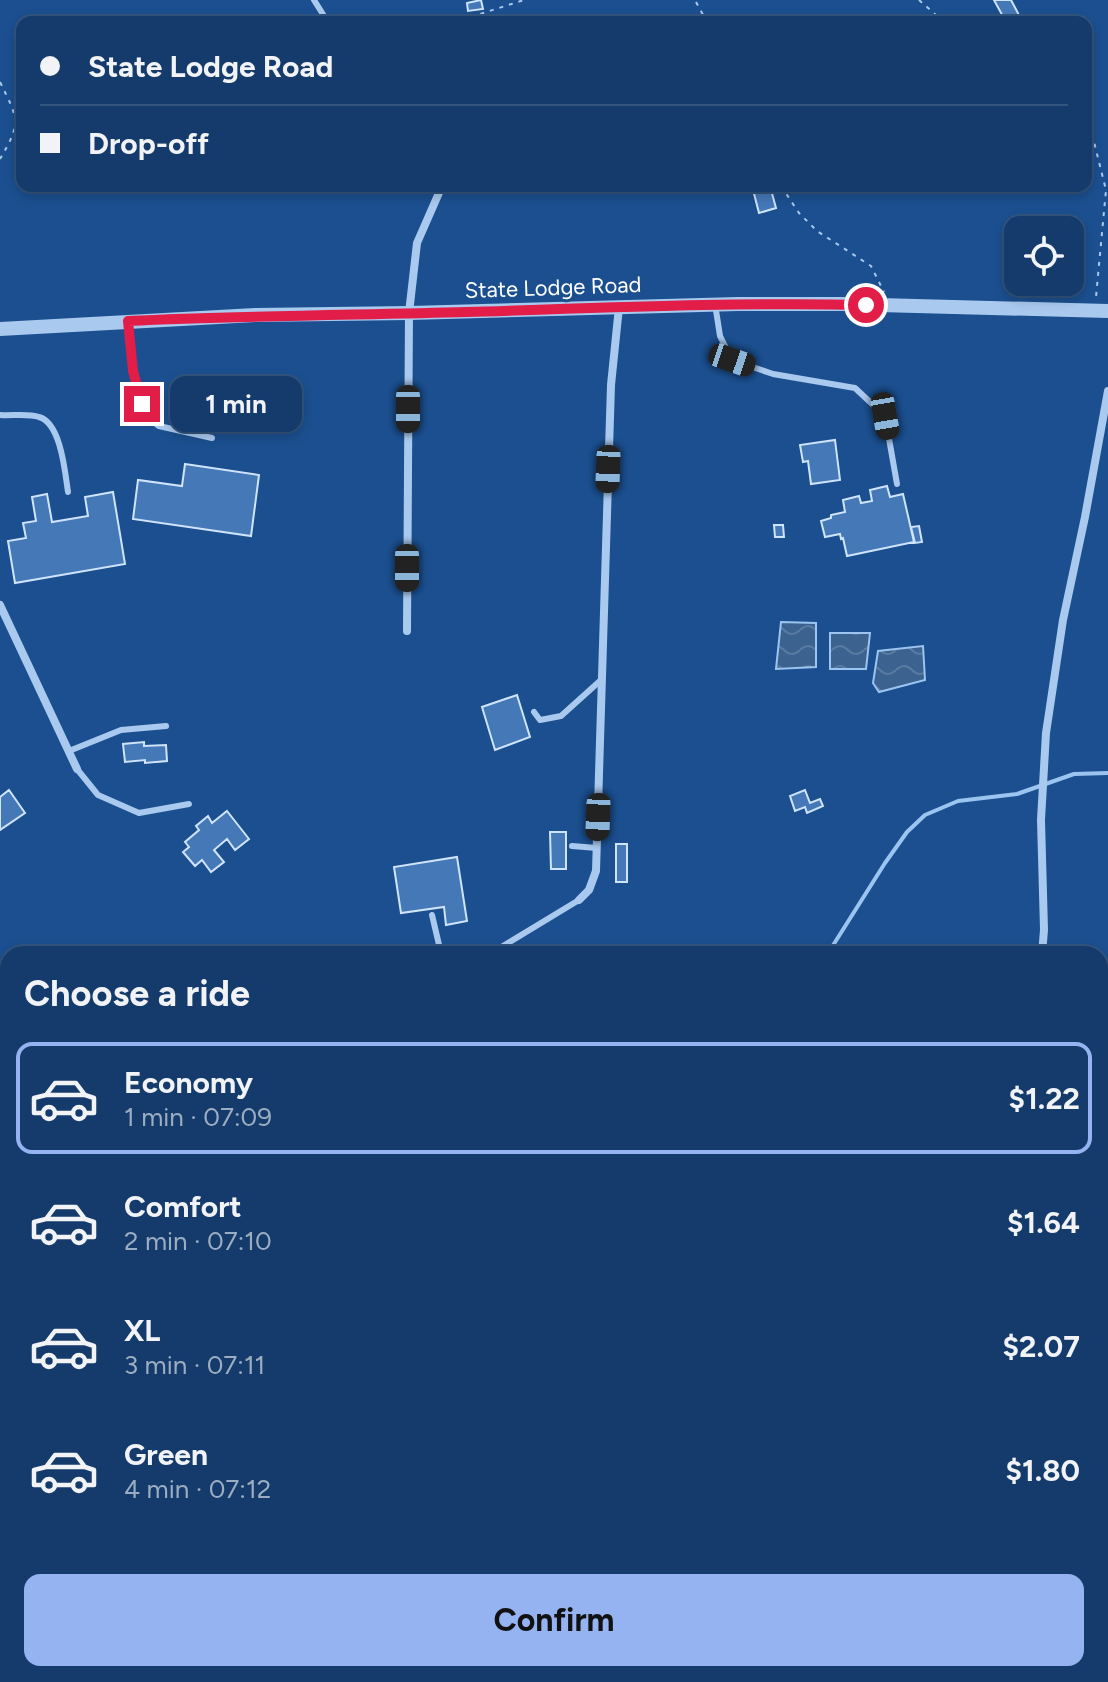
<!DOCTYPE html>
<html lang="en">
<head>
<meta charset="utf-8">
<style>
  :root { --surface:#143b6b; --page:#1d4271; --text:#f1f3f6; --muted:#9dadc1; --line:#33557e; --accent:#95b2f1 }
  body { margin:0; font-family:Figtree,sans-serif; background:var(--page); color:var(--text); height:100vh; display:flex; flex-direction:column; font-size:30px; white-space:nowrap }
  * { box-sizing:border-box; margin:0 }
  p { font-size:26px; color:var(--muted) }
  .icon { flex:none; width:44px; height:44px; fill:none; stroke:currentColor; stroke-width:2; stroke-linecap:round; stroke-linejoin:round }
  .map { position:relative; flex:1; overflow:hidden }
  .drawer { position:absolute; left:0px; top:946px; width:1108px; height:736px; display:flex; flex-direction:column; background:var(--surface); border-radius:24px 24px 0 0; box-shadow:0 4px 12px #0003,0 0 0 2px var(--line) }
  .drawer>* { flex:none }
  .banner { position:absolute; left:16px; top:16px; width:1076px; height:176px; border-radius:16px; box-shadow:0 4px 12px #0003,0 0 0 2px var(--line); display:grid; align-content:center; height:176px; padding:0 24px; background:var(--surface) }
  .tools { position:absolute; left:1004px; top:216px; display:grid; gap:16px }
  .tools a { display:grid; place-items:center; width:80px; height:80px; border-radius:16px; background:var(--surface); box-shadow:0 4px 12px #0003,0 0 0 2px var(--line); font-size:40px }
  .end { position:absolute; width:36px; height:36px; margin:-18px; border:10px solid #e11d48; background:#fff; box-shadow:0 0 0 4px #fff }
  .from { border-radius:50% }
  .bubble { position:absolute; height:56px; border-radius:16px; background:var(--surface); box-shadow:0 4px 12px #0003,0 0 0 2px var(--line); font-size:26px; font-weight:700; line-height:56px; text-align:center }
  .car { position:absolute; width:24px; height:48px; margin:-24px -12px; border-radius:10px; box-shadow:0 0 6px 2px #0007; background:linear-gradient(#222 24%,#8ab4d8 0 40%,#222 0 76%,#8ab4d8 0 86%,#222 0) }
  .banner b { display:flex; align-items:center; gap:28px; height:76px; font-size:30px }
  .banner b+b { border-top:2px solid var(--line) }
  .banner i { width:20px; height:20px; background:var(--text) }
  ul { padding:0; list-style:none }
  li { display:flex; align-items:center; gap:24px; height:112px; margin:0 16px 12px; padding:0 8px; border:4px solid transparent; border-radius:16px }
  li div { flex:1 }
  li b { display:block; font-size:30px }
  li em { font-style:normal; font-weight:700 }
  li.selected { border-color:var(--accent) }
  li>.icon { width:72px; height:72px; stroke-width:1.5 }
  h2 { padding:0 24px; font-size:36px; line-height:96px }
  .action { display:flex; gap:16px; margin-top:auto; padding:16px 24px }
  .action a { flex:1; height:92px; border-radius:16px; background:var(--accent); color:#111; font-size:32px; font-weight:700; line-height:92px; text-align:center }
  .map>svg:first-child { display:block }
  .water { fill:url(#water-waves); stroke:#9cc4f0; stroke-width:2 }
  .lines { fill:none; stroke-linecap:round; stroke-linejoin:round }
  .stream { stroke:#9cc4f0; stroke-width:4 }
  .building { fill:#4478b7; stroke:#cfe3fa; stroke-width:2 }
  .path { stroke:#a9c9ee; stroke-width:2; stroke-dasharray:4 6; stroke-linecap:butt }
  .service { stroke:#a9c9ee; stroke-width:6 }
  .minor { stroke:#a9c9ee; stroke-width:8 }
  .tertiary { stroke:#a9c9ee; stroke-width:14 }
  .route { stroke:#e11d48; stroke-width:10 }
  .labels { text-anchor:middle; stroke-width:6; stroke-linejoin:round; paint-order:stroke }
  .street-label { font-size:22px; fill:#fff; stroke:#1b4f8f }
</style>
</head>
<body>
<div class="map">
<svg width="1108" height="1682" viewBox="0 0 1108 1682">
  <defs>
    <pattern id="water-waves" width="16" height="10" patternUnits="userSpaceOnUse" patternTransform="scale(2)"><rect width="16" height="10" fill="#3c6290"/><path d="M0 5q4-4 8 0t8 0" fill="none" stroke="#597aa1"/></pattern>
  </defs>
  <rect width="100%" height="100%" fill="#1b4f8f"/>
  <path class="water" d="M781,622L816,623V667L776,669Z
    M830,633H870L866,669H830Z
    M923,646L925,680L879,692L873,683L878,651Z"/>
  <g class="lines">
    <path class="stream" d="M820,954L832,947L885,863L907,832L925,815L958,801L1017,794L1074,774L1108,773
      M0,1334L8,1333"/>
  </g>
  <path class="building" d="M481,0L483,9L468,11L467,3Z
    M994,0H1011L1020,17L1011,22H1006Z
    M752,186H770L776,208L759,213Z
    M835,440L840,480L811,484L808,461L803,462L800,445Z
    M185,464L259,475L251,536L133,519L138,480L182,486Z
    M887,486L890,497L903,494L914,542L847,556L843,538L841,539L840,534L825,537L821,521L831,518V515L845,512L843,500L859,496L861,503L872,501L870,490Z
    M113,492L125,564L15,583L8,541L26,538L23,523L36,521L32,497L47,494L52,522L88,516L85,497Z
    M774,525H783L784,537H775Z
    M919,526L922,542L915,543L911,527Z
    M517,695L530,737L495,750L482,707Z
    M144,742V746L166,745L167,761L145,763V760L125,762L123,744Z
    M9,790L25,813L0,830V797Z
    M805,790L810,803L820,799L823,806L807,813L805,807L795,811L790,796Z
    M227,811L249,839L235,850L227,839L214,850L224,862L211,872L202,860L195,866L183,852L189,847L185,842L199,830L196,826L208,816L212,823Z
    M550,832H566V869H551Z
    M616,844H627V882H616Z
    M457,857L467,921L446,925L444,907L401,913L394,867Z
    M830,1674H879L875,1682H826Z"/>
  <g class="lines">
    <path class="path" d="M919,0L944,22
      M696,2L707,22
      M431,22L480,14L524,0
      M0,82C18,119 22,122 0,159
      M1086,126L1092,134L1106,190L1096,297
      M781,186L799,213L817,231L871,266L884,292"/>
    <path class="service" d="M314,0L324,16L330,22
      M715,304L720,336L732,360L773,374L855,388L885,416L897,484
      M129,324L133,371L142,404L148,418L159,426L212,438
      M0,415C12,416 28,413 39,417C61,423 65,472 68,492
      M534,712L540,720L561,716L601,680
      M69,751L121,730L166,726
      M77,769L98,795L139,813L189,804
      M572,846L597,848
      M432,915L440,949L444,954
      M490,954L579,900"/>
    <path class="minor" d="M0,605L77,769
      M407,631L409,313L417,243L442,186
      M579,900L589,890L596,871L611,385L619,307
      M1042,954L1044,930L1041,820L1046,733L1063,620L1085,517L1108,391
      M1089,1674L1096,1682
      M539,1682L548,1674
      M1048,1682L1054,1674"/>
    <path class="tertiary" d="M0,329L255,315L409,313L738,304H842L1108,311"/>
  </g>
  <g class="lines">
    <path class="route" d="M142,404L133,371L128,321C241,316 354,315 467,312C600,308 733,302 866,305"/>
  </g>
  <g class="labels">
    <g class="street-label">
      <text transform="translate(553 287) rotate(-2)" y="8">State Lodge Road</text>
    </g>
  </g>
</svg>
<div class="tools">
<a><svg class="icon" aria-label="locate" viewBox="0 0 24 24"><circle cx="12" cy="12" r="6"/><path d="M12 2v4M12 18v4M2 12h4M18 12h4"/></svg></a>
</div>
<i class="end from" style="left:866px;top:305px"></i>
<i class="end" style="left:142px;top:404px"></i>
<div class="bubble" style="left:170px;top:376px;width:132px">1 min</div>
<i class="car" style="left:732px;top:360px;rotate:109deg"></i>
<i class="car" style="left:408px;top:409px;rotate:180deg"></i>
<i class="car" style="left:885px;top:416px;rotate:170deg"></i>
<i class="car" style="left:608px;top:469px;rotate:182deg"></i>
<i class="car" style="left:407px;top:568px;rotate:180deg"></i>
<i class="car" style="left:598px;top:817px;rotate:182deg"></i>
<div class="banner">
<b><i class="from"></i>State Lodge Road</b>
<b><i></i>Drop-off</b>
</div>
<section class="drawer">
<h2>Choose a ride</h2>
<ul>
<li class="selected"><svg class="icon" aria-label="car" viewBox="0 0 24 24"><path d="M5 17H2v-5l4-1 3-4h7l3 4 3 1v5h-3M9 17h6M6 11h13"/><circle cx="7" cy="17" r="2"/><circle cx="17" cy="17" r="2"/></svg><div><b>Economy</b><p>1 min · 07:09</p></div><em>$1.22</em></li>
<li><svg class="icon" aria-label="car" viewBox="0 0 24 24"><path d="M5 17H2v-5l4-1 3-4h7l3 4 3 1v5h-3M9 17h6M6 11h13"/><circle cx="7" cy="17" r="2"/><circle cx="17" cy="17" r="2"/></svg><div><b>Comfort</b><p>2 min · 07:10</p></div><em>$1.64</em></li>
<li><svg class="icon" aria-label="car" viewBox="0 0 24 24"><path d="M5 17H2v-5l4-1 3-4h7l3 4 3 1v5h-3M9 17h6M6 11h13"/><circle cx="7" cy="17" r="2"/><circle cx="17" cy="17" r="2"/></svg><div><b>XL</b><p>3 min · 07:11</p></div><em>$2.07</em></li>
<li><svg class="icon" aria-label="car" viewBox="0 0 24 24"><path d="M5 17H2v-5l4-1 3-4h7l3 4 3 1v5h-3M9 17h6M6 11h13"/><circle cx="7" cy="17" r="2"/><circle cx="17" cy="17" r="2"/></svg><div><b>Green</b><p>4 min · 07:12</p></div><em>$1.80</em></li>
</ul>
<div class="action"><a>Confirm</a></div>
</section>
</div>
</body>
</html>
